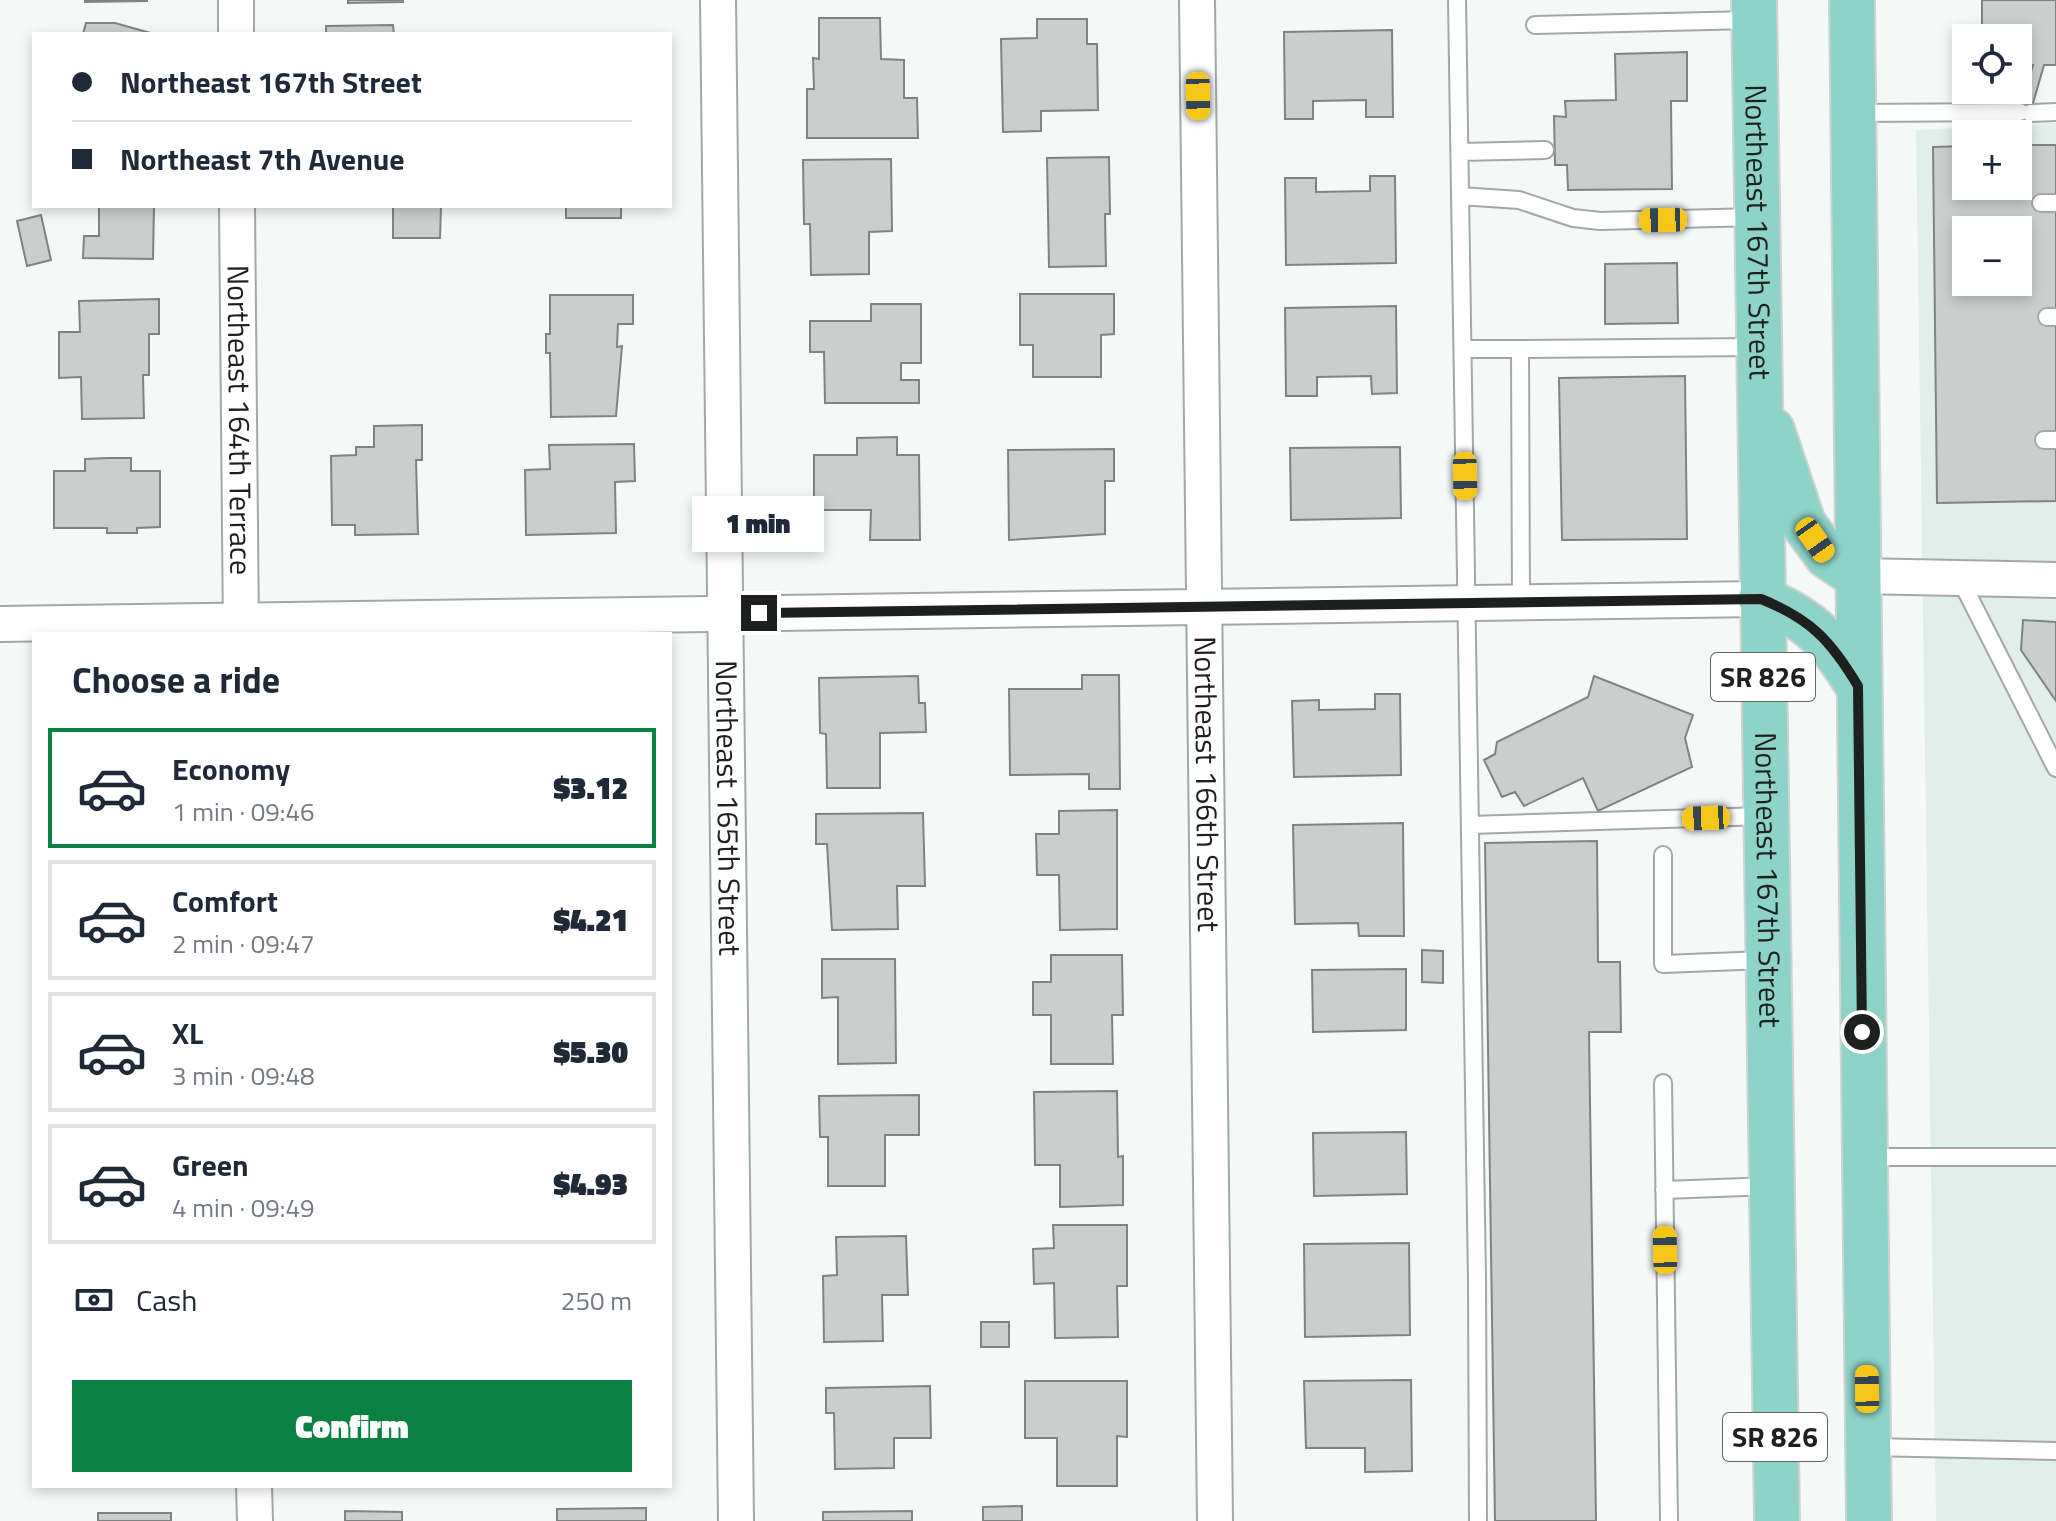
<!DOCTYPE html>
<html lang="en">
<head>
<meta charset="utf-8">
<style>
  :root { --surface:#fff; --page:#f6f6f7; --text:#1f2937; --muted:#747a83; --line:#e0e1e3; --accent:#0b8043 }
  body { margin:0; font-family:"Titillium Web",sans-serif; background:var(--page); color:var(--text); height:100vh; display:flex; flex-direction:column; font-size:30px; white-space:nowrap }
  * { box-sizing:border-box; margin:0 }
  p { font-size:26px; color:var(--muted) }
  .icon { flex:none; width:44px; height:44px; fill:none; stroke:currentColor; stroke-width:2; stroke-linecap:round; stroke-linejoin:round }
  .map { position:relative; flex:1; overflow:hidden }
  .panel { position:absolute; left:32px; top:632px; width:640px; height:856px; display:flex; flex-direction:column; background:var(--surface); border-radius:0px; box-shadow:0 4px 12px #0003 }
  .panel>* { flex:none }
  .hud { position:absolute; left:32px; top:32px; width:640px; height:176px; border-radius:0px; box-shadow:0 4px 12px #0003; display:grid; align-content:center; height:176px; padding:0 40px; background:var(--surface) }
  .buttons { position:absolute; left:1952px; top:24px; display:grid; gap:16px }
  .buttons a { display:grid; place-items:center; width:80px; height:80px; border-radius:0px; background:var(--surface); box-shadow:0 4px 12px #0003; font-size:40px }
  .end { position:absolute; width:36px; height:36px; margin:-18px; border:10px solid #1e2020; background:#fff; box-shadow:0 0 0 4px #fff }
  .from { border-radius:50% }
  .bubble { position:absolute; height:56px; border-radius:0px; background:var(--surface); box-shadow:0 4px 12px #0003; font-size:26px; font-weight:800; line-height:56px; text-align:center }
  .car { position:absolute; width:24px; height:48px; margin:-24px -12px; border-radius:10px; box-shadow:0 0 6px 2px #0007; background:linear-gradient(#f5c518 24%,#345 0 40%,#f5c518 0 76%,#345 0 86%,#f5c518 0) }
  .hud b { display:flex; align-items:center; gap:28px; height:76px; font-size:30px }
  .hud b+b { border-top:2px solid var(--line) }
  .hud i { width:20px; height:20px; background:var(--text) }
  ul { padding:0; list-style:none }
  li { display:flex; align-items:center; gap:24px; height:120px; margin:0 16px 12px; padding:0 24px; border:4px solid var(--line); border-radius:0px }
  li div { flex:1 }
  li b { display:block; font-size:30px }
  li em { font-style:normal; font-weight:800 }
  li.on { border-color:var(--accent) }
  li>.icon { width:72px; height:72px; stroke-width:1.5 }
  h2 { padding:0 40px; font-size:36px; line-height:96px }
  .pay { display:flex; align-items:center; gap:20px; height:88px; padding:0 40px; font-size:30px }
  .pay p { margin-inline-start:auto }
  .cta { display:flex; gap:16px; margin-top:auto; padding:16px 40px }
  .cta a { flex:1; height:92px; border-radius:0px; background:var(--accent); color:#fff; font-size:32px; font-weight:800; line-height:92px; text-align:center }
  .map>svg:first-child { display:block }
  .built { fill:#e1efeb; fill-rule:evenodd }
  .building { fill:#cacfce; stroke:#7f8483; stroke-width:2; fill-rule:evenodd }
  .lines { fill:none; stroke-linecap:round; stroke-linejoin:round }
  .service-casing { stroke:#a3a8a6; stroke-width:20 }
  .minor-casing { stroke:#a3a8a6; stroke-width:38 }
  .primary-casing { stroke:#d2d2d2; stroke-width:48 }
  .service { stroke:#fff; stroke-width:16 }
  .minor { stroke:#fff; stroke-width:34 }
  .primary { stroke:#8ed3c8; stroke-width:44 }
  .route { stroke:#1e2020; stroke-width:10 }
  .labels { text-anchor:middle; stroke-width:7; stroke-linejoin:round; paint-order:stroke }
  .shield { fill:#fff; stroke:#626363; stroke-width:2 }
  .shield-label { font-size:28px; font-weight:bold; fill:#1e2020 }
  .street-label { font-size:30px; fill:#1e2020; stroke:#fff }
</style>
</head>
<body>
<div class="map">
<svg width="2056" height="1521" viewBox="0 0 2056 1521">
  <rect width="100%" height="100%" fill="#f4f9f7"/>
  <path class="built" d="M2056,123V1521H1936L1916,130ZM1966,134H2018V186H1966ZM1966,230H2018V282H1966Z"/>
  <path class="building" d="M85,0H147V1L85,2Z
    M348,0H403V2L348,3Z
    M1982,0H2056V65H2044L2021,145H2056V501L1937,503L1933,147L1966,146V186H2018V134H2013L2033,65H2018V38H1982ZM1966,230H2018V282H1966Z
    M819,18H880L881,59L904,60V98H917L918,138H807V89H814L813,58L819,59Z
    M1037,19H1087V44H1097L1098,110L1041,111V131L1003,132L1001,39L1037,38Z
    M86,23H115L154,34H83Z
    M393,25L394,34H326V26Z
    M1392,30L1393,117H1366V100L1313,101V119H1285L1284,32Z
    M1687,52V101H1671L1672,189L1568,190L1567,165H1555L1554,116L1566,117L1565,101L1616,100L1615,54Z
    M1109,157L1110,214H1105L1106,266L1049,267L1047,158Z
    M891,159L892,231L869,232V274L811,275L810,224H804L803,160Z
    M1370,176H1395L1396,263L1286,265L1285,178H1316V192L1370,191Z
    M99,206H154L153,259L83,258L84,236H99Z
    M393,206H441L440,238H393Z
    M566,206H621V218H566Z
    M41,215L51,260L27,266L17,221Z
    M1677,263L1678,323L1605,324V264Z
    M1020,294H1114V334L1101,335V377H1033V345H1020Z
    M550,295H633V324H618L617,347L622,346L616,416L551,417L550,353H546V334H550Z
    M159,299V334H149V375H143L144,418L82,419L81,377L59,378V332H80L79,301Z
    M871,304H921V363H901V380H919V403H825L824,352H810V321H871Z
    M1396,306L1397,393L1372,394L1371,376L1317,377V396H1286L1285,308Z
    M1685,376L1687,539L1562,540L1559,378Z
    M422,425V460H416L418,534L355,535V525H332L331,456L356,455V447H374V426Z
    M897,437V455H919L920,540H870L871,510H814V455H857V438Z
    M634,444L635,481L615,482L616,533L526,535L525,470L550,469L549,445Z
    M1400,447L1401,518L1291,520L1290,448Z
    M1114,449V481H1105V534L1009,540L1008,450Z
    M108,458H131V471H160V527L137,528V533H107V528H54V471H85V459Z
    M2023,620L2056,622V701L2021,650Z
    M1082,675H1119L1120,789H1089V774L1010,775L1009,689H1082Z
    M918,676L919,703H925L926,732L880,733V788H827L826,734L820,733L819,678Z
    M1594,676L1693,715L1685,738L1692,767L1598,811L1583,778L1524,806L1515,792L1502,797L1484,760L1495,754L1497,742L1588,697Z
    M1375,694H1400L1401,775L1294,777L1292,701L1319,700V710L1375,709Z
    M1117,810V929L1060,930L1059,875H1037L1036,834H1059V811Z
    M923,813L925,886H897L898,929L832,930L827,844H816V814Z
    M1403,823L1404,936H1359L1358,923L1295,924L1293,825Z
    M1597,841L1598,962H1620L1621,1032H1589L1596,1521H1495L1485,843Z
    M1422,950L1443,951V983L1422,982Z
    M1051,955H1122L1123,1015H1112L1113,1064H1051V1015H1033V982H1051Z
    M822,959H895L896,1063L838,1064V997L822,998Z
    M1406,969V1030L1313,1032L1312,970Z
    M1117,1091L1118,1157L1123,1156V1205L1060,1207V1165H1035L1034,1092Z
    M919,1095V1135H885V1186H828V1137H820L819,1096Z
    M1406,1132L1407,1194L1314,1196L1313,1133Z
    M1053,1225H1127V1286H1117L1118,1337L1055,1338L1054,1283L1034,1284L1033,1249L1054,1248Z
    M906,1236L908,1295H882L883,1341L824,1342L823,1276L837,1275L836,1237Z
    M1409,1243L1410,1335L1305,1337L1304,1244Z
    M981,1322H1009V1347H981Z
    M1411,1380L1412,1471L1365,1472V1448H1306L1304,1381Z
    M1025,1381H1127V1437L1117,1436V1486H1057V1438H1025Z
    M930,1386L931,1438H894V1468L835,1469L834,1413H826V1388Z
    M1022,1506V1521H983V1507Z
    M646,1508V1521H557V1509Z
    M345,1511L402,1512V1521H345Z
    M912,1511V1521H823V1512Z
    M98,1513H171V1521H98Z"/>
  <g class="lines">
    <defs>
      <path id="service" d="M1457,0L1477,1281L1478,1521
        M1535,25L1753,20
        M1854,113L2020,112
        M2030,113L2056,112
        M1460,152L1545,150
        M1460,196L1519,200L1573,218L1600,221L1756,217
        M2041,203H2056
        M2047,317H2056
        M1463,349H1520L1521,602
        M1520,349L1758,347
        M2044,440H2056
        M1960,579L2056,768
        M1470,825L1765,816
        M1663,855V964L1765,960
        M1663,1083L1669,1521
        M1866,1157H2056
        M1664,1190L1771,1186
        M1870,1447L2056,1451"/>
      <g id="minor">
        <path d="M236,0V34"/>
        <path id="s1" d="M718,0L736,1521"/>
        <path id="s2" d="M1197,0L1215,1521"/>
        <path id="s3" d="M237,206L241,634"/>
        <path d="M1857,576L2056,580"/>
        <path d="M0,624L1761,599"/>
        <path d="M254,1486L255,1521"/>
      </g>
      <g id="primary">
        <path id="s4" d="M1754,0L1777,1521"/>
        <path d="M1852,0L1869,1521"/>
        <path d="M1772,430L1803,523L1827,556L1857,576"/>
        <path d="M1761,599C1811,619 1831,641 1858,686"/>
      </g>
    </defs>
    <use href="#service" class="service-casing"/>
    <use href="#minor" class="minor-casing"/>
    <use href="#primary" class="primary-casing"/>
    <use href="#service" class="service"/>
    <use href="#minor" class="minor"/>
    <use href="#primary" class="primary"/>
  </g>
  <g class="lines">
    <path class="route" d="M759,613L1761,599C1811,619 1831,641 1858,686L1862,1032"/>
  </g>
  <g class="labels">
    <g class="shield">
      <rect x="1711" y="653" width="104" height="48" rx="6"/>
      <rect x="1723" y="1413" width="104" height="48" rx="6"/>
    </g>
    <g class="shield-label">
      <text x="1763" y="687">SR 826</text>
      <text x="1775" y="1447">SR 826</text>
    </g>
    <g class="street-label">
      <text dy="10" stroke="none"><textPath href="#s4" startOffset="232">Northeast 167th Street</textPath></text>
      <text dy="10" stroke="none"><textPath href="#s3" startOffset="214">Northeast 164th Terrace</textPath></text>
      <text dy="10" stroke="none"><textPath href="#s2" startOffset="784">Northeast 166th Street</textPath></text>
      <text dy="10" stroke="none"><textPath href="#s1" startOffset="808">Northeast 165th Street</textPath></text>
      <text dy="10" stroke="none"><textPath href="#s4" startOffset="880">Northeast 167th Street</textPath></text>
    </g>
  </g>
</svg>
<div class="buttons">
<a><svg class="icon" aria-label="locate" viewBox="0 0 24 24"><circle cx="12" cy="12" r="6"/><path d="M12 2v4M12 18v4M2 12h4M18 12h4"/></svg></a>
<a>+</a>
<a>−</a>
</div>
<i class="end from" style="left:1862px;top:1032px"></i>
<i class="end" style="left:759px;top:613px"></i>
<div class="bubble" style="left:692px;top:496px;width:132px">1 min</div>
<i class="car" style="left:1198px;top:96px;rotate:179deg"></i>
<i class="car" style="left:1663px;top:220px;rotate:269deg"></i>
<i class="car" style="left:1465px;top:476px;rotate:179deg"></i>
<i class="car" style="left:1815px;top:540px;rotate:145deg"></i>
<i class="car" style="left:1706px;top:818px;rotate:268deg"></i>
<i class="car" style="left:1665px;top:1250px;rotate:359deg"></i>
<i class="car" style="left:1867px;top:1389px;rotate:359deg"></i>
<div class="hud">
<b><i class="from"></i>Northeast 167th Street</b>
<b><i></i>Northeast 7th Avenue</b>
</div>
<section class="panel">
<h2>Choose a ride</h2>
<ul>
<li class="on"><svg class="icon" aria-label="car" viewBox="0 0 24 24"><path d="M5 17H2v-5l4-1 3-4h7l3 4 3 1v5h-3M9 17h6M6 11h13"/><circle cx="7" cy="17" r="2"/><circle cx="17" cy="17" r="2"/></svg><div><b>Economy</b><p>1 min · 09:46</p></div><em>$3.12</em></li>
<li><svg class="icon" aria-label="car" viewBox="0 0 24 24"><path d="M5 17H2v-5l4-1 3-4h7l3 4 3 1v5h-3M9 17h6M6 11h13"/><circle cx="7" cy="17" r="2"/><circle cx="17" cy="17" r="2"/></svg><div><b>Comfort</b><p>2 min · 09:47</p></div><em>$4.21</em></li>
<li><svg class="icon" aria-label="car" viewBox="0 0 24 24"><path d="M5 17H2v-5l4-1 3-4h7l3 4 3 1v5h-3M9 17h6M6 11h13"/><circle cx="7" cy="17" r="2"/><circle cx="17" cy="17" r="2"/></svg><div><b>XL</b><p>3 min · 09:48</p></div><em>$5.30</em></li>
<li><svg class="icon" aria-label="car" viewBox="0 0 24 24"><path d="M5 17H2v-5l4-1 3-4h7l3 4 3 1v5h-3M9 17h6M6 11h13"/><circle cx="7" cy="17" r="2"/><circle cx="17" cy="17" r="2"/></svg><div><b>Green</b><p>4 min · 09:49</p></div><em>$4.93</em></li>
</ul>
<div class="pay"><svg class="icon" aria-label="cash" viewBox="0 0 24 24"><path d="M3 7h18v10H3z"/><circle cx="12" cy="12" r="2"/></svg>Cash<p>250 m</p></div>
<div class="cta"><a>Confirm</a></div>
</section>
</div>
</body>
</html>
